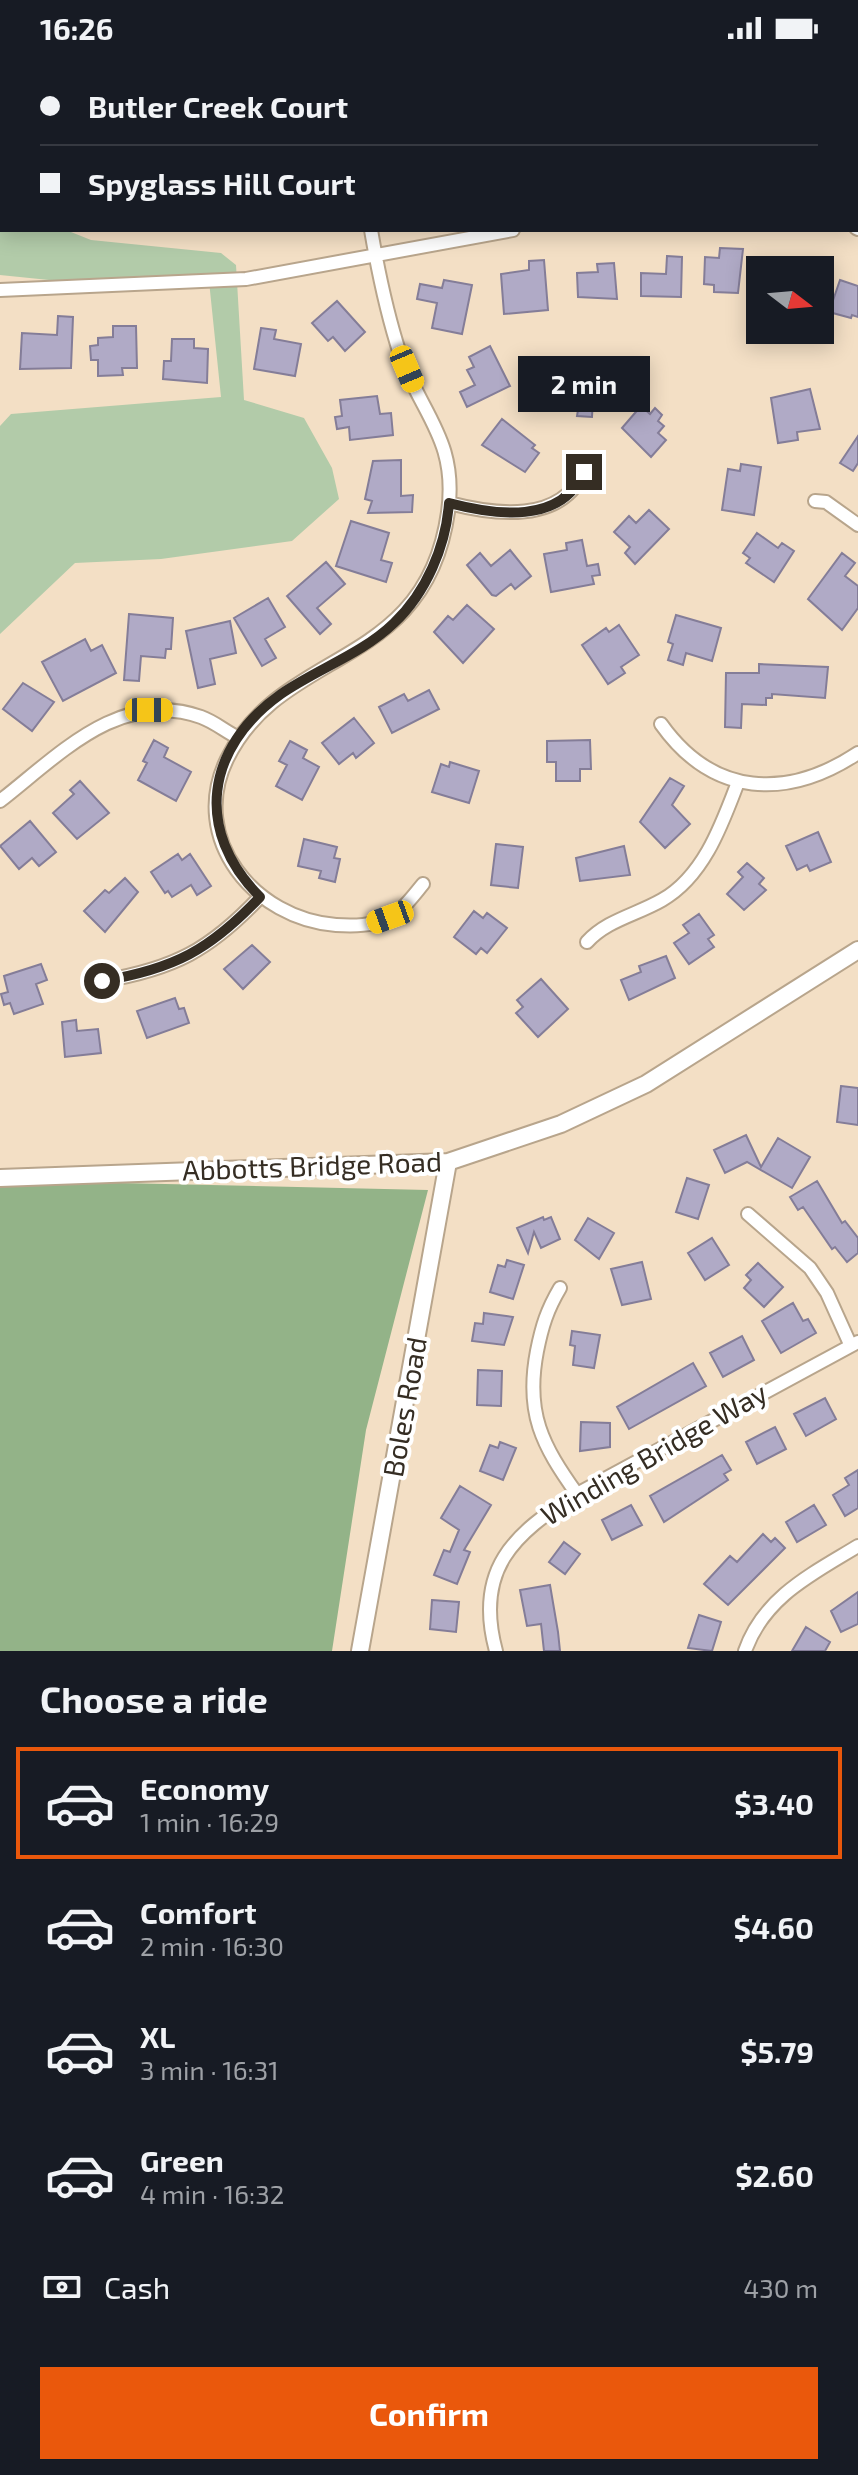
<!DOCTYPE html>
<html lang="en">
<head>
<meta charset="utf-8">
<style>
  :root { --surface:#171b24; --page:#242831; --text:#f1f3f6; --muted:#9ea1a6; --line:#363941; --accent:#ea580c }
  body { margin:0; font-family:"Exo 2",sans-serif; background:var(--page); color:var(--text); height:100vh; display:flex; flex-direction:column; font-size:30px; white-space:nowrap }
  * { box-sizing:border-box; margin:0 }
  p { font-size:26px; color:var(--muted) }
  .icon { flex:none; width:44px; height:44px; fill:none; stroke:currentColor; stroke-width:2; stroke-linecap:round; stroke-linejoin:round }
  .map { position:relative; height:1595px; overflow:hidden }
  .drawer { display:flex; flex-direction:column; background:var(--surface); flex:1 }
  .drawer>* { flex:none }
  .hud { position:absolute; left:0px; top:0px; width:858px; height:176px; box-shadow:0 4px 20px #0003; display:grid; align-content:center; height:176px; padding:0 40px; background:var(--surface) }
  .needle { width:52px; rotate:106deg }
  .tools { position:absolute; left:746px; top:200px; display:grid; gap:16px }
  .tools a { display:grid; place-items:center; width:88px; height:88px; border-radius:0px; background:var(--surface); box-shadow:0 4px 20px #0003; font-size:40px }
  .end { position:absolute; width:36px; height:36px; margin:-18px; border:10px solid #352d23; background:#fff; box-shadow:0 0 0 4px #fff }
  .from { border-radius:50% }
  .bubble { position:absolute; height:56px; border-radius:0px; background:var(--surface); box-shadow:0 4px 20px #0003; font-size:26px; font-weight:700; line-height:56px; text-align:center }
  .car { position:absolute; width:24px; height:48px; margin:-24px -12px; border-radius:10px; box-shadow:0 0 6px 2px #0007; background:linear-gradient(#f5c518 24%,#345 0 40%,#f5c518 0 76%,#345 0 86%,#f5c518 0) }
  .hud b { display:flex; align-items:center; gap:28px; height:76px; font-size:30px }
  .hud b+b { border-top:2px solid var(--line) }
  .hud i { width:20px; height:20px; background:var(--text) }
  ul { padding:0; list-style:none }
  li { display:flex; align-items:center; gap:24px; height:112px; margin:0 16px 12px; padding:0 24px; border:4px solid transparent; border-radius:0px }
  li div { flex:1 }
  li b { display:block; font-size:30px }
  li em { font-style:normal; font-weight:700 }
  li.on { border-color:var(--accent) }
  li>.icon { width:72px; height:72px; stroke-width:1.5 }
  h2 { padding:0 40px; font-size:36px; line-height:96px }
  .pay { display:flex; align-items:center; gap:20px; height:88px; padding:0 40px; font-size:30px }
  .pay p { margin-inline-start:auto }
  .primary-button { display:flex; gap:16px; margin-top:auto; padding:16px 40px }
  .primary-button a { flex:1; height:92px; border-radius:0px; background:var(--accent); color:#fff; font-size:32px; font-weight:700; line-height:92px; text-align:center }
  .status { display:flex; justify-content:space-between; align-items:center; height:56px; padding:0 40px; background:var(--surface); direction:ltr }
  .status svg { height:22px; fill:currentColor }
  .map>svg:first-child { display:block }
  .green { fill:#b2cba9 }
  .forest { fill:#93b388 }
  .building { fill:#b0aac6; stroke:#847d98; stroke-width:2 }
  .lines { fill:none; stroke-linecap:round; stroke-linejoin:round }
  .street-casing { stroke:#b8a58c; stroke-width:16 }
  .secondary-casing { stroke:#b8a58c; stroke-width:20 }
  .street { stroke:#fff; stroke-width:12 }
  .secondary { stroke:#fff; stroke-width:16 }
  .route { stroke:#352d23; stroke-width:10 }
  .labels { text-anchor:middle; stroke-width:8; stroke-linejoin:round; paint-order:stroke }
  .street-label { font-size:28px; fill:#352d23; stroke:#fff }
</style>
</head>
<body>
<div class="status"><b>16:26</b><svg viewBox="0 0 49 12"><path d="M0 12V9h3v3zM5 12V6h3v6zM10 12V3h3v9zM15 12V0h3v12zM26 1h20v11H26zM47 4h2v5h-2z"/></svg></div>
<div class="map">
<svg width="858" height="1595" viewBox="0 0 858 1595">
  <rect width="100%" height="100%" fill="#f3dfc5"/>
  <path class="green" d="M0,128L2,174H66L91,184L221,197L236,209L244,344L304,362L332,412L339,443L292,485L161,503L75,507L0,578V370L11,358L221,341L209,225H59L0,219Z"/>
  <path class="forest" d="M74,1126L428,1134L366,1374L332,1595H0V1129Z"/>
  <path class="building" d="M720,192L743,193L738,237L714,236V229L704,228L705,201L719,202Z
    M667,200L682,201L681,241L641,240V217L666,218Z
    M544,204L548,254L504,258L501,218L529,214V205Z
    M614,207L617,243L578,241L577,217L598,216L597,208Z
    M444,224L472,229L462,278L432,272L437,247L417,243L420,228L442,232Z
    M840,224L858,230V261L852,259L851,262L829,256Z
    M337,245L365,276L345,295L333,281L328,285L312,267Z
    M58,260L73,261L71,312L20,313L22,277L57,279Z
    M113,270H136L137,312H122L123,319L98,320V304H91L90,290L98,289V282L113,281Z
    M261,272L276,274L274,283L301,288L295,320L254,313Z
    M172,283H194V292L208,293L207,327L163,323L164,305H171Z
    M490,290L510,330L467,351L460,336L475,329L467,314L474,311L469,301Z
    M570,320L594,322L592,361L577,360L578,354L555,352L556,328L569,329Z
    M810,333L820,373L797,376L798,384L778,387L771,342Z
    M377,340L380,358L391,357L393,379L350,384L349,371L337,373L335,361L342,360L340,344Z
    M641,350L650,358L655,352L662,359L658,365L664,370L658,377L666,384L651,401L622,372Z
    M502,363L535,389L532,392L539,397L525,416L482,389Z
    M858,380V407L853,415L840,407Z
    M401,404V440L413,439L412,456L368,457L372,445L365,443L373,405Z
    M741,408L761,411L754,459L722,454L728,413L740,415Z
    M649,454L669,473L635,508L625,497L630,491L614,476L629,460L636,467Z
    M351,465L389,477L381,504L392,507L386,526L336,510Z
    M757,477L778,492L782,487L794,495L774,526L746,507L750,502L743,497Z
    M582,484L587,510L598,508L600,519L592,520L594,528L551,536L544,498L567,494L566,487Z
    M510,494L531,520L515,533L511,528L496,540L492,539L467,509L480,497L491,510Z
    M842,497L855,507L845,520L858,530V552L842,574L808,543Z
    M326,506L345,528L317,552L331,568L320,578L287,540Z
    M268,542L285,571L265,583L276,602L262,610L234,562Z
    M467,549L494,573L463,607L434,576L448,560L453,564Z
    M129,558L173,562L171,593H166L165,602L141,600L139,625L124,624Z
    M676,559L721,572L712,605L686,597L683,609L668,604L673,588L668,586Z
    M230,565L236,597L210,603L215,628L198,632L186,575Z
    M619,569L639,599L621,611L625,617L608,628L582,589L606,572L609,576Z
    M85,583L91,595L102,589L116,617L63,645L42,606Z
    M759,608L828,611L825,642L772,638V642H766V649L742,648L741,672L725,671L726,617H759Z
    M23,627L54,646L32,675L3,653Z
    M429,634L439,653L392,677L379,651L404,638L408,645Z
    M354,662L374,687L356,702L353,697L339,708L322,687Z
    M154,684L168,692L164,701L191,716L176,745L138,724L147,707L143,705Z
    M590,684L591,713H580V725H556V706H547V685Z
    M290,685L307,694L303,702L319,711L302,744L276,730L287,709L279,705Z
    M450,706L479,715L469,747L432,736L441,708L449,711Z
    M670,722L684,730L672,749L690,768L665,792L640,766Z
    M80,725L109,757L77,783L53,757L74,738L70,734Z
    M30,765L56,796L39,810L32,802L19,813L0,790Z
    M818,776L831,806L810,815L807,809L797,814L786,790Z
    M304,783L337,791L334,802L340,803L335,826L319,822L321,815L298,810Z
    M496,788L523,791L518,832L491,829Z
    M624,790L630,819L580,825L576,802Z
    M178,798L182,804L190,798L211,830L197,839L191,829L172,841L168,835L165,837L151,816Z
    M747,807L764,822L759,828L766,834L744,854L727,838L743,821L738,816Z
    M125,822L138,836L105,876L84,855L105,834L109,837Z
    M474,855L483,862L487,857L507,872L487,897L481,892L476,898L454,881Z
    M699,858L714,879L708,883L714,891L689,908L674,887L689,877L683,869Z
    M252,889L270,906L243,933L224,913Z
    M666,900L675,922L629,944L621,924L641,916L639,910Z
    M41,908L47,924L36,928L43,948L14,958L10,947L4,949L1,938L8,936L4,920Z
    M541,923L568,953L538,981L516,957L523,951L517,944Z
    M175,942L179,953L184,952L189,967L147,982L137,955Z
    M76,964L77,975L98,973L101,997L65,1001L62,966Z
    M841,1030L858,1032V1069L837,1066Z
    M746,1079L761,1111L778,1082L810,1101L792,1132L747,1106L725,1117L714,1094Z
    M687,1122L709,1129L698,1163L676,1156Z
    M817,1125L842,1167L845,1165L858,1182V1197L847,1206L835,1191L832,1193L803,1151L798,1154L790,1141Z
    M543,1161L544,1164L551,1161L560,1183L541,1192L534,1176L528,1197L517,1172Z
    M588,1162L614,1177L599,1203L575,1184Z
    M712,1182L729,1209L705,1224L688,1197Z
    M507,1204L524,1209L513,1243L490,1236L498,1209L505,1211Z
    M642,1206L651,1243L622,1249L611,1213Z
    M758,1207L783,1231L764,1251L744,1232L751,1224L746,1219Z
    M793,1247L803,1265L808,1263L816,1277L781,1297L762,1265Z
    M484,1257L513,1261L504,1289L472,1285L475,1267L483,1268Z
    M572,1275L600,1279L594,1312L573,1309L575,1290L570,1289Z
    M742,1280L754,1304L723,1321L710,1297Z
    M693,1307L706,1330L629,1373L617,1351Z
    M478,1314L502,1315L501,1350L477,1349Z
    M825,1342L836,1363L806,1380L794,1358Z
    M581,1366L610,1367V1391L580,1395Z
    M775,1371L786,1393L757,1408L746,1386Z
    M500,1386L516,1392L503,1424L480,1415L490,1389L498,1392Z
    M722,1399L731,1414L724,1418L728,1424L664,1466L650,1440Z
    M858,1414V1452L845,1460L833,1439L849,1429L845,1422Z
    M460,1430L491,1449L464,1494L470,1496L457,1528L434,1519L444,1494L450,1496L459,1474L441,1462Z
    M631,1449L642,1469L612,1484L602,1464Z
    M814,1449L826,1469L797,1486L786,1466Z
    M763,1478L771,1486L775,1482L785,1492L728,1549L704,1528L730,1500L737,1506Z
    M564,1486L580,1498L565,1518L549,1506Z
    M550,1529L558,1576L560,1595H544L541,1568L527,1570L520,1534Z
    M858,1536V1568L841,1576L831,1555Z
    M432,1544L459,1546L456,1576L430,1573Z
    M699,1559L721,1566L712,1595L688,1592Z
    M806,1571L830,1586L825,1595H792Z"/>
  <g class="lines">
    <defs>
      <path id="street" d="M49,0L50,2
        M279,0L280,2
        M696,2V0
        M856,172L858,173
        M371,174C378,215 387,258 400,298C421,358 458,384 448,456C426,615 282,590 227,703C188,783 255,863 336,869C354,870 372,870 389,862C403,854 413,840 423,828
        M0,234L246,223L513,174
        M815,445L826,446L858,469
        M449,447C495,459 560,468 584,416
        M661,668C713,741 787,744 858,697
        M0,745C58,700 120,632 201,661C215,666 226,676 239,682
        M587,886C607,864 636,859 662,844C704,820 722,768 738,726
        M102,925C174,913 210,894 260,841
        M748,1158L810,1212L827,1237L850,1288
        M560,1232C547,1254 542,1270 537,1295C525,1357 542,1389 577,1438
        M496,1595C474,1514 513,1478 577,1438L858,1286
        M745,1595C764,1541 812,1518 858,1490"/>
      <path id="secondary" d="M0,1122L448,1106L561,1068L646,1028L858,894
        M360,1595L448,1106"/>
    </defs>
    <use href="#street" class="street-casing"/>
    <use href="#secondary" class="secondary-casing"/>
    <use href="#street" class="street"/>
    <use href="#secondary" class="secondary"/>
  </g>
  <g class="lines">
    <path class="route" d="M102,925C174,913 210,894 260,841C194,775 205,692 281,638C317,613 362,598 394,567C426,537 446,490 449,447C495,459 561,469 584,416"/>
  </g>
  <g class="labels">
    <g class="street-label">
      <text transform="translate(312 1110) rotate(-2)" y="10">Abbotts Bridge Road</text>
      <text transform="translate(405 1351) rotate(-80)" y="10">Boles Road</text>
      <text transform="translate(654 1398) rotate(-30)" y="10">Winding Bridge Way</text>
    </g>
  </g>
</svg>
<div class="tools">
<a><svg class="needle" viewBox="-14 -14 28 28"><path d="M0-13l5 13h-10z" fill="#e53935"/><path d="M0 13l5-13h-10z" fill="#9ea1a6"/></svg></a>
</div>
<i class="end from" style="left:102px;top:925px"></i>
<i class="end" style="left:584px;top:416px"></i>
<div class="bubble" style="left:518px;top:300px;width:132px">2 min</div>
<i class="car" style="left:407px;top:313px;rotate:157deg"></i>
<i class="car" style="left:149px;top:654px;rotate:90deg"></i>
<i class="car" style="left:390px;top:861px;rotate:250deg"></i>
<div class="hud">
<b><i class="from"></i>Butler Creek Court</b>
<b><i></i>Spyglass Hill Court</b>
</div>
</div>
<section class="drawer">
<h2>Choose a ride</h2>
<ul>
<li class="on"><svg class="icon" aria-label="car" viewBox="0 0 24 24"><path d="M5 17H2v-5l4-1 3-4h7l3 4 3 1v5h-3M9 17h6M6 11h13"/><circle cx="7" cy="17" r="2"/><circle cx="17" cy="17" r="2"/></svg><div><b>Economy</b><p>1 min · 16:29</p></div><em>$3.40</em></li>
<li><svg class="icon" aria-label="car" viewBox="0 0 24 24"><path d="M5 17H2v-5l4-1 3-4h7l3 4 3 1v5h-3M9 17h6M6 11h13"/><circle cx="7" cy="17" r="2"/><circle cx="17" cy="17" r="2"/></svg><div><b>Comfort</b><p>2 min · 16:30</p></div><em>$4.60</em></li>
<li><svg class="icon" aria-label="car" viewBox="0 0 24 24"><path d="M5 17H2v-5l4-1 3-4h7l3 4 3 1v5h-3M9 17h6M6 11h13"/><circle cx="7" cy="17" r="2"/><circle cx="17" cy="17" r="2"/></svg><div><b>XL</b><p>3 min · 16:31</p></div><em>$5.79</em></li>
<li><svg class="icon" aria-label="car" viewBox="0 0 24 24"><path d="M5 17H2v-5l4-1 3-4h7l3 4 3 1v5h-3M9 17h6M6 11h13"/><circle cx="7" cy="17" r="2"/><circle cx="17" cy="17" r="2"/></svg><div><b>Green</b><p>4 min · 16:32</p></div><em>$2.60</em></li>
</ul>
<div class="pay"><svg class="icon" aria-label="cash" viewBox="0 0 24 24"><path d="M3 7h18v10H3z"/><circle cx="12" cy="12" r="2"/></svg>Cash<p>430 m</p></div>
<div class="primary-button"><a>Confirm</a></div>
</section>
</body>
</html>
